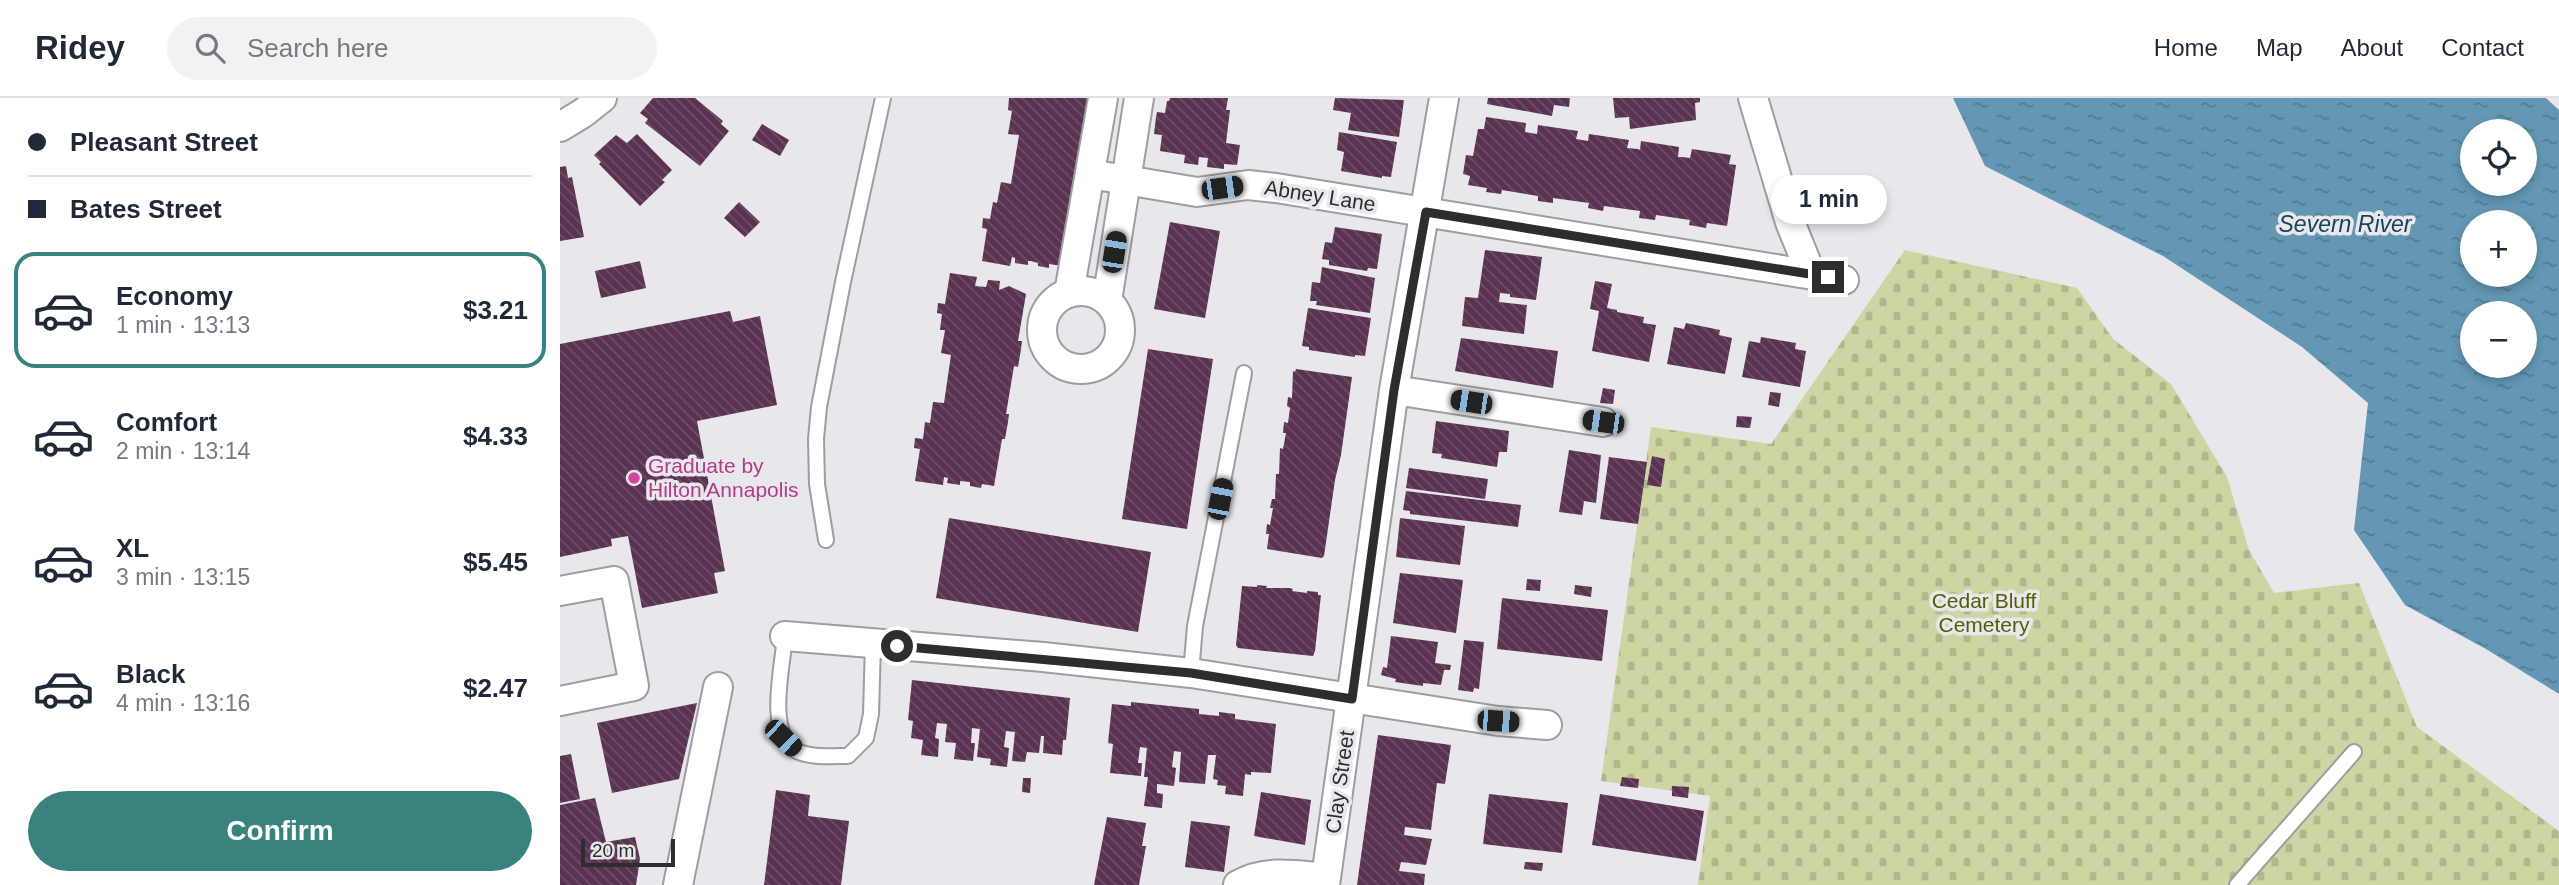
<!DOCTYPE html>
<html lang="en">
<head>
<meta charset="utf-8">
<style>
  :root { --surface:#fff; --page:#f2f2f3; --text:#1f2937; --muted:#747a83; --line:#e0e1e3; --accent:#3a827e }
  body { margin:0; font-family:Arial,sans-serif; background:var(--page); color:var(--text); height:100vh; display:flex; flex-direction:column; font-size:26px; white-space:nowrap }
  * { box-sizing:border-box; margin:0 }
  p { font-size:23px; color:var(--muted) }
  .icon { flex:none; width:38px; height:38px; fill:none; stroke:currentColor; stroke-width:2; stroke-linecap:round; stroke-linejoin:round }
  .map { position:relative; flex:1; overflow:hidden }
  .sheet { display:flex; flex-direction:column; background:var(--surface); width:560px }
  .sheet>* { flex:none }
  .top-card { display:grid; align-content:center; height:154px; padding:0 28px; background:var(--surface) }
  .controls { position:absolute; left:1900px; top:21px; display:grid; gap:14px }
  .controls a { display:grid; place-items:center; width:77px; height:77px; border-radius:50%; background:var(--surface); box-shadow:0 4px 10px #0003; font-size:35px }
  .scale { position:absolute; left:21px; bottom:18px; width:94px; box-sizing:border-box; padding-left:7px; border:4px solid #2d2d2f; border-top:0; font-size:19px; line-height:24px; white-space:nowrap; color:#2d2d2f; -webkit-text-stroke:5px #e7e7ec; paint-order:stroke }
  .end { position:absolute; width:32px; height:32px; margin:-16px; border:9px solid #2d2d2f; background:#fff; box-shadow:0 0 0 4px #fff }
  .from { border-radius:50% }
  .bubble { position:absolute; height:49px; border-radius:24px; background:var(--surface); box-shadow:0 4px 10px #0003; font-size:23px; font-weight:700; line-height:49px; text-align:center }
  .car { position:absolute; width:21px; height:42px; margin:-21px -10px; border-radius:9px; box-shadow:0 0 5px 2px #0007; background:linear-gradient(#222 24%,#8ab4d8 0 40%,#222 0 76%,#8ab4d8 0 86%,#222 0) }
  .top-card b { display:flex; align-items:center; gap:24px; height:66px; font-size:26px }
  .top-card b+b { border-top:2px solid var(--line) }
  .top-card i { width:18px; height:18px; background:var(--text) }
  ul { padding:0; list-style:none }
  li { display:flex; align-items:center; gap:21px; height:116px; margin:0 14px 10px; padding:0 14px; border:4px solid transparent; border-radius:21px }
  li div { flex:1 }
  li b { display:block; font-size:26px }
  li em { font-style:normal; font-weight:700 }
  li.selected { border-color:var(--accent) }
  li>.icon { width:63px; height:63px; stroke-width:1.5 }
  .primary-button { display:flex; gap:14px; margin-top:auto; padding:14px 28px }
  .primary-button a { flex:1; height:80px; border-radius:42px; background:var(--accent); color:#fff; font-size:28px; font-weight:700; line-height:80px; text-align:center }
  header { display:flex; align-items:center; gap:42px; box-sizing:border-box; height:98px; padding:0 35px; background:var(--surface); border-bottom:2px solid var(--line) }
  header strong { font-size:33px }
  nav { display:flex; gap:38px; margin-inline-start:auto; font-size:24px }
  .search { width:490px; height:63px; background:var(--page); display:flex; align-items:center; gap:18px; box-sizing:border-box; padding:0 24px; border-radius:38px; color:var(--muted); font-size:26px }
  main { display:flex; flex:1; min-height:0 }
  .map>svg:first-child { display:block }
  .cemetery { fill:url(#cemetery-stones) }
  .water { fill:url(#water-ripples); fill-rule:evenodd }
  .building { fill:url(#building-back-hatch) }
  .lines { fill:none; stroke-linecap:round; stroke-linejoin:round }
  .lane-casing { stroke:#9d9da2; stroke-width:18 }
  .street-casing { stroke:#9d9da2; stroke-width:32 }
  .lane { stroke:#fff; stroke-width:14 }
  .street { stroke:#fff; stroke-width:28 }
  .route { stroke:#2d2d2f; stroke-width:9 }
  .hotel-dot { fill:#d1479c; stroke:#e7e7ec; stroke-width:2.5 }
  .labels { text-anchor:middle; stroke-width:7; stroke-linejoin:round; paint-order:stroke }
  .street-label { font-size:21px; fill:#2d2d2f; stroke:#e7e7ec }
  .hotel-label { font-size:21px; fill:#b23c85; stroke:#e7e7ec; text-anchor:start }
  .park-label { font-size:21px; fill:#575c04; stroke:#e7e7ec }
  .water-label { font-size:23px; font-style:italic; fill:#18445a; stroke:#e7e7ec }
</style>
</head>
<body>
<header>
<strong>Ridey</strong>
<div class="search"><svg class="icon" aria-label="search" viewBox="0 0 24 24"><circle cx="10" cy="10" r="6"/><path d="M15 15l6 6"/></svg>Search here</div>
<nav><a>Home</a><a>Map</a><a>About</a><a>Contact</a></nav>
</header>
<main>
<section class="sheet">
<div class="top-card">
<b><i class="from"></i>Pleasant Street</b>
<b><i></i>Bates Street</b>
</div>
<ul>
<li class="selected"><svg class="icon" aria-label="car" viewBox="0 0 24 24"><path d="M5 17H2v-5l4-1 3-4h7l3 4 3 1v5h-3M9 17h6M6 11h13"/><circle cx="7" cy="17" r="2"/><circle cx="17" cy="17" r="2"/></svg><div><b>Economy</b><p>1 min · 13:13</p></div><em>$3.21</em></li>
<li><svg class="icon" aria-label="car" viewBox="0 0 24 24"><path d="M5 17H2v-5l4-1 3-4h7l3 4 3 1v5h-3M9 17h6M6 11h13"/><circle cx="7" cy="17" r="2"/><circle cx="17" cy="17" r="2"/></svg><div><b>Comfort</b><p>2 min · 13:14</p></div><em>$4.33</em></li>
<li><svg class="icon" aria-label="car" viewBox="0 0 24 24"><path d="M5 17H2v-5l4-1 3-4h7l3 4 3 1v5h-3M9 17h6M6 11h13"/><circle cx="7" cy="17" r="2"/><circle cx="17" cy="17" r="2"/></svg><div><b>XL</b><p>3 min · 13:15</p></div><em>$5.45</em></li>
<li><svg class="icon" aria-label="car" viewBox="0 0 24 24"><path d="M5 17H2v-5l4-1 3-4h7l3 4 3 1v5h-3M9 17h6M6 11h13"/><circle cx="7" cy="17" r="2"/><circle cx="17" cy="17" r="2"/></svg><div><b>Black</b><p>4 min · 13:16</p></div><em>$2.47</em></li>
</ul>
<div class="primary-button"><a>Confirm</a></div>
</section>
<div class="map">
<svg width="1999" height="787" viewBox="0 0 1999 787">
  <defs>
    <pattern id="cemetery-stones" width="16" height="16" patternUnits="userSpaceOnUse" patternTransform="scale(1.75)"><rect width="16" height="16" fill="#ced5a3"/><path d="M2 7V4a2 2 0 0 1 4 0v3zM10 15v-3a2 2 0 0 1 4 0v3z" fill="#b1b78d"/></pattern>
    <pattern id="water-ripples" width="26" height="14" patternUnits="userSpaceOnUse" patternTransform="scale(1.75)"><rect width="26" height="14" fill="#6397b4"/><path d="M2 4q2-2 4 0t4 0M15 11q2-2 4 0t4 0" fill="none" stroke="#527c93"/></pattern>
    <pattern id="building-back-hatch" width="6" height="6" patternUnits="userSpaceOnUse" patternTransform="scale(1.75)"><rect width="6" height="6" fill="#593351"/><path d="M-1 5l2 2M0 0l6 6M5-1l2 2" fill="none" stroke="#6e4f67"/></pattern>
  </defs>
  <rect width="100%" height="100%" fill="#e7e7ec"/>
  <path class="cemetery" d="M1345,152L1517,190L1553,241L1611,286L1667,379L1689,452L1714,495L1799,485L1857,629L1999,733V787H1138L1150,698L1041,683L1091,329L1211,346Z"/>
  <path class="water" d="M1393,0H1986L1999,12V596L1926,551L1845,507L1794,432L1808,305L1742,249L1603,158L1425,68ZM1913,33H1965V86H1913ZM1913,124H1965V177H1913ZM1913,215H1965V268H1913Z"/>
  <path class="building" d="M93,0H135L163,23L161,26L169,33L140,68L85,25L88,21L80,15Z
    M449,0H530L502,168L489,166V170L478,168V165L471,163H468V167L455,165V160L452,159L450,168L422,163L427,131L422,130L423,120L430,121L433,104L437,105L441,84L451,86L459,37L448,36L452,13L448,12Z
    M610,0H668L666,12H670L666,45L680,47L677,67L664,66V71L647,69L648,60L639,59L638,67L624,65L625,57L600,53L602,37L594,36L596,19L597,14L605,15L607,3H609Z
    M775,0L844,2L839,39L788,32L791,15L773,12Z
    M928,0H1010L1009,9L994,7L992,18L927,6Z
    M1053,0H1140V4L1135,5L1136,22L1070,31L1069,19L1055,20Z
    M926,19L966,25L965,34L977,36L978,27L1018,33L1016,41L1028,43L1029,36L1069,42L1067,50L1078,51L1080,52L1081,43L1119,49L1118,59H1122L1130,60L1132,51L1171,57L1169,66L1176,67L1167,128L1147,125L1146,130L1129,127L1130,122L1096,117L1095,122L1079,120L1080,113L1044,108L1043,113L1028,110L1029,105L993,100V105L978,103V98L942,92L941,96L926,94L927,90L908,87L910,78L903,76L906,57L913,58L918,31H924Z
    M202,26L229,42L220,58L192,42Z
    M779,34L837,44L831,79L822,78V80L781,73L784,54L777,52Z
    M77,36L112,72L102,82L105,84L80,108L39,66L41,64L34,57L56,37L67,45Z
    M6,68L8,80L12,79L24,139L0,143V69Z
    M179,104L200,124L185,139L164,120Z
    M610,124L660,133L645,220L594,211Z
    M775,129L822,136L817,171L808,170L807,173L769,167V162L762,161L765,144L772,145Z
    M925,152L982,159L976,202L950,199V196L940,195L939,204L967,207L964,236L902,228L905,199L918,200Z
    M80,163L86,190L41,200L35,173Z
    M762,169L815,180L810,215L756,207L757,203H750L752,184L760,185Z
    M390,175L417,179L415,188L426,189L428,182L440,183L439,192L449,188L466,196L458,243H462L461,251L458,269L454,268L446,316H449L448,324L445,341H442L434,388L422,386L421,390L410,388V384L400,383V387L387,385L388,380L384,379L383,387L355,383L360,351L354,350L355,340L363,341L365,324L370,325L373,304L384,305L391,257L381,255L385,232H380L382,216L377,215L378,205L385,206Z
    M1035,183L1052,186L1047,210L1057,212V214L1084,219L1083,225L1096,227L1089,264L1032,253L1039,213L1030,211Z
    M748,210L811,220L805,258L795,257V259L749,252V249L742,248Z
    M170,213L173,224L200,218L217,307L137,323L165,473L154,475L158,495L82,510L68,438L51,441L52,448L0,459V246Z
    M1126,225L1160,232L1159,237L1172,240L1165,276L1107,266L1114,229L1124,231Z
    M1201,239L1236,245L1235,251L1246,253L1240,289L1182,279L1189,243L1200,245Z
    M901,240L998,253L993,290L895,273Z
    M588,251L653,261L627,431L562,421Z
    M736,271L792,279L781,357L775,382L764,458L762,460L707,451L709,436H706L707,426L710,427L713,410H710L712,401H715L716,376H719L720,350L723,351L726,335H723L724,324L728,325L730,310L727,308L728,299L732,300L733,273L735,274Z
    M1043,290L1055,292L1053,306L1040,305Z
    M1210,294L1221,295L1219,309L1208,307Z
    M1177,318L1192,319L1190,330L1176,329Z
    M876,323L949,333L947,354H939L937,369L881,360L882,356L872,355Z
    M1009,352L1041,357L1036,405L1024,403L1022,417L999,414Z
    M1092,358L1105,361L1101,389L1087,387Z
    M1049,359L1087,364L1078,426L1040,421Z
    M849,370L928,381L925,401L846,390Z
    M846,393L961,407L958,429L850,416V413L843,412Z
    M389,420L591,454L578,534L376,500Z
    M840,420L905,428L900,467L836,459Z
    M840,475L903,482L896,535L833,525Z
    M967,481L981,482L980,493L966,492Z
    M697,487L707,488L706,490H730L733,491L732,493L747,495V493L758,494V497H761L755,553L753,558L678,550L676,547L682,488L697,489Z
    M1015,487L1032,489L1031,499L1014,496Z
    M942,500L1048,512L1042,563L937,551Z
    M831,538L878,544L875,565L891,567L890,572H884L881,587L863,585V588L835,584L836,581L821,577L823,569L827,570Z
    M904,542L924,544L919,591L914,590L913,594L898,592Z
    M352,582L510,600L506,642H503L502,657L483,655L484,638H481L479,655L467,654L465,664L452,663L455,634L446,633L444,649L449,650L447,669L430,667L431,661L417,659L420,631L412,630L411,645H415L413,663L394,661L396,645L385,644L387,626L377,625L375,640L379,641L378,659L361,657L363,642L351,640L353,623L348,622Z
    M571,604L639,611V616L659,618V614L675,616V621L716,626L711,675L691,674V677L685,676L683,698L665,696L666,688L657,687L658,682L653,681L656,657H648L645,686L619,684L621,654L614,653L612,669L616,670L614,688L597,686V695L603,696L602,710L584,708L588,679H584L587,650L580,649L578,665H582L581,678L550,675L553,646L548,645L552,606L571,608Z
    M137,605L119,681L52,695L37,625Z
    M818,637L891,647L885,686L877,685L871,732L845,729L844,737L872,741L866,767L841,764L839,773L865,776L864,787H797Z
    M11,656L20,701L0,705V658Z
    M1062,679L1079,681L1078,690L1060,688Z
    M463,680H471L470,695L462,694Z
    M1112,688L1129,689L1128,700L1112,698Z
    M216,692L250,697L248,718L289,723L281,787H204Z
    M701,694L751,702L745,747L694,738Z
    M929,696L1008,705L1002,755L923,746Z
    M1040,696L1144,713L1136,763L1032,747Z
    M35,700L46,744L75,739L80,761L76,787H0V707Z
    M547,719L586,725L582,748H586L579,787H534Z
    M631,723L670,728L664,774L625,769Z
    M965,764L983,765L982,773L964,771Z"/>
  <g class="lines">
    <defs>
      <path id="lane" d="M266,442L257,386L256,341L259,309L283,184L323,0
        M225,538C223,567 206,634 235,652C248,660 272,658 288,658L306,640L311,616L313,546
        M631,575L635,528L684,275
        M1677,787L1794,654"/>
      <path id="street" d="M1193,0L1230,124L1251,176
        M0,29L23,15L42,0
        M530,76L637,94L688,87L716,90L1284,182
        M482 232a39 39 0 1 1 78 0a39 39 0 1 1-78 0Z
        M509,195L543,0
        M547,203L579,0
        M834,292L1043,324
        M0,493L54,483L74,588L0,603
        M225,538L483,559L631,575L938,623L987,627
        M118,787L158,589
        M678,787C706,771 735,777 766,780
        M765,787L834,292L884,0"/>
    </defs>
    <use href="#lane" class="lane-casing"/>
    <use href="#street" class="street-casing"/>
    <use href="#lane" class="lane"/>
    <use href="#street" class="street"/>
  </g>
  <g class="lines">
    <path class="route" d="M337,548L631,575L792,601L834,292L866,114L1268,179"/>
  </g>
  <circle class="hotel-dot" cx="74" cy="380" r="7"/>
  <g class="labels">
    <g class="street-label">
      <text transform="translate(760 98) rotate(9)" y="7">Abney Lane</text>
      <text transform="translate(780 684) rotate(-82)" y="7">Clay Street</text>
    </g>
    <g class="hotel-label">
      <text x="88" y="375">Graduate by<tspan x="88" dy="24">Hilton Annapolis</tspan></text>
    </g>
    <g class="park-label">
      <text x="1424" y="510">Cedar Bluff<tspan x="1424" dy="24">Cemetery</tspan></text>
    </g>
    <g class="water-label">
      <text x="1785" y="134">Severn River</text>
    </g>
  </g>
</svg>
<div class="controls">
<a><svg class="icon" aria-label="locate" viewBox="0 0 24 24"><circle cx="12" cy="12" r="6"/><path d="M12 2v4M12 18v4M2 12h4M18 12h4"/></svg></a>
<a>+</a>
<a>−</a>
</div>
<div class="scale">20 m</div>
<i class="end from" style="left:337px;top:548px"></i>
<i class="end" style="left:1268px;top:179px"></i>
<div class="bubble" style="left:1211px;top:77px;width:116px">1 min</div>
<i class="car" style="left:662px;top:90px;rotate:82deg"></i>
<i class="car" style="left:554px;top:154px;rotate:9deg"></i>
<i class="car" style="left:911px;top:304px;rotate:279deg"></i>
<i class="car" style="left:1043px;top:324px;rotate:278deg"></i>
<i class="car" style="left:660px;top:401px;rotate:11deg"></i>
<i class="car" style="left:938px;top:623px;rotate:94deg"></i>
<i class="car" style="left:223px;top:640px;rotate:134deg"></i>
</div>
</main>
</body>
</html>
